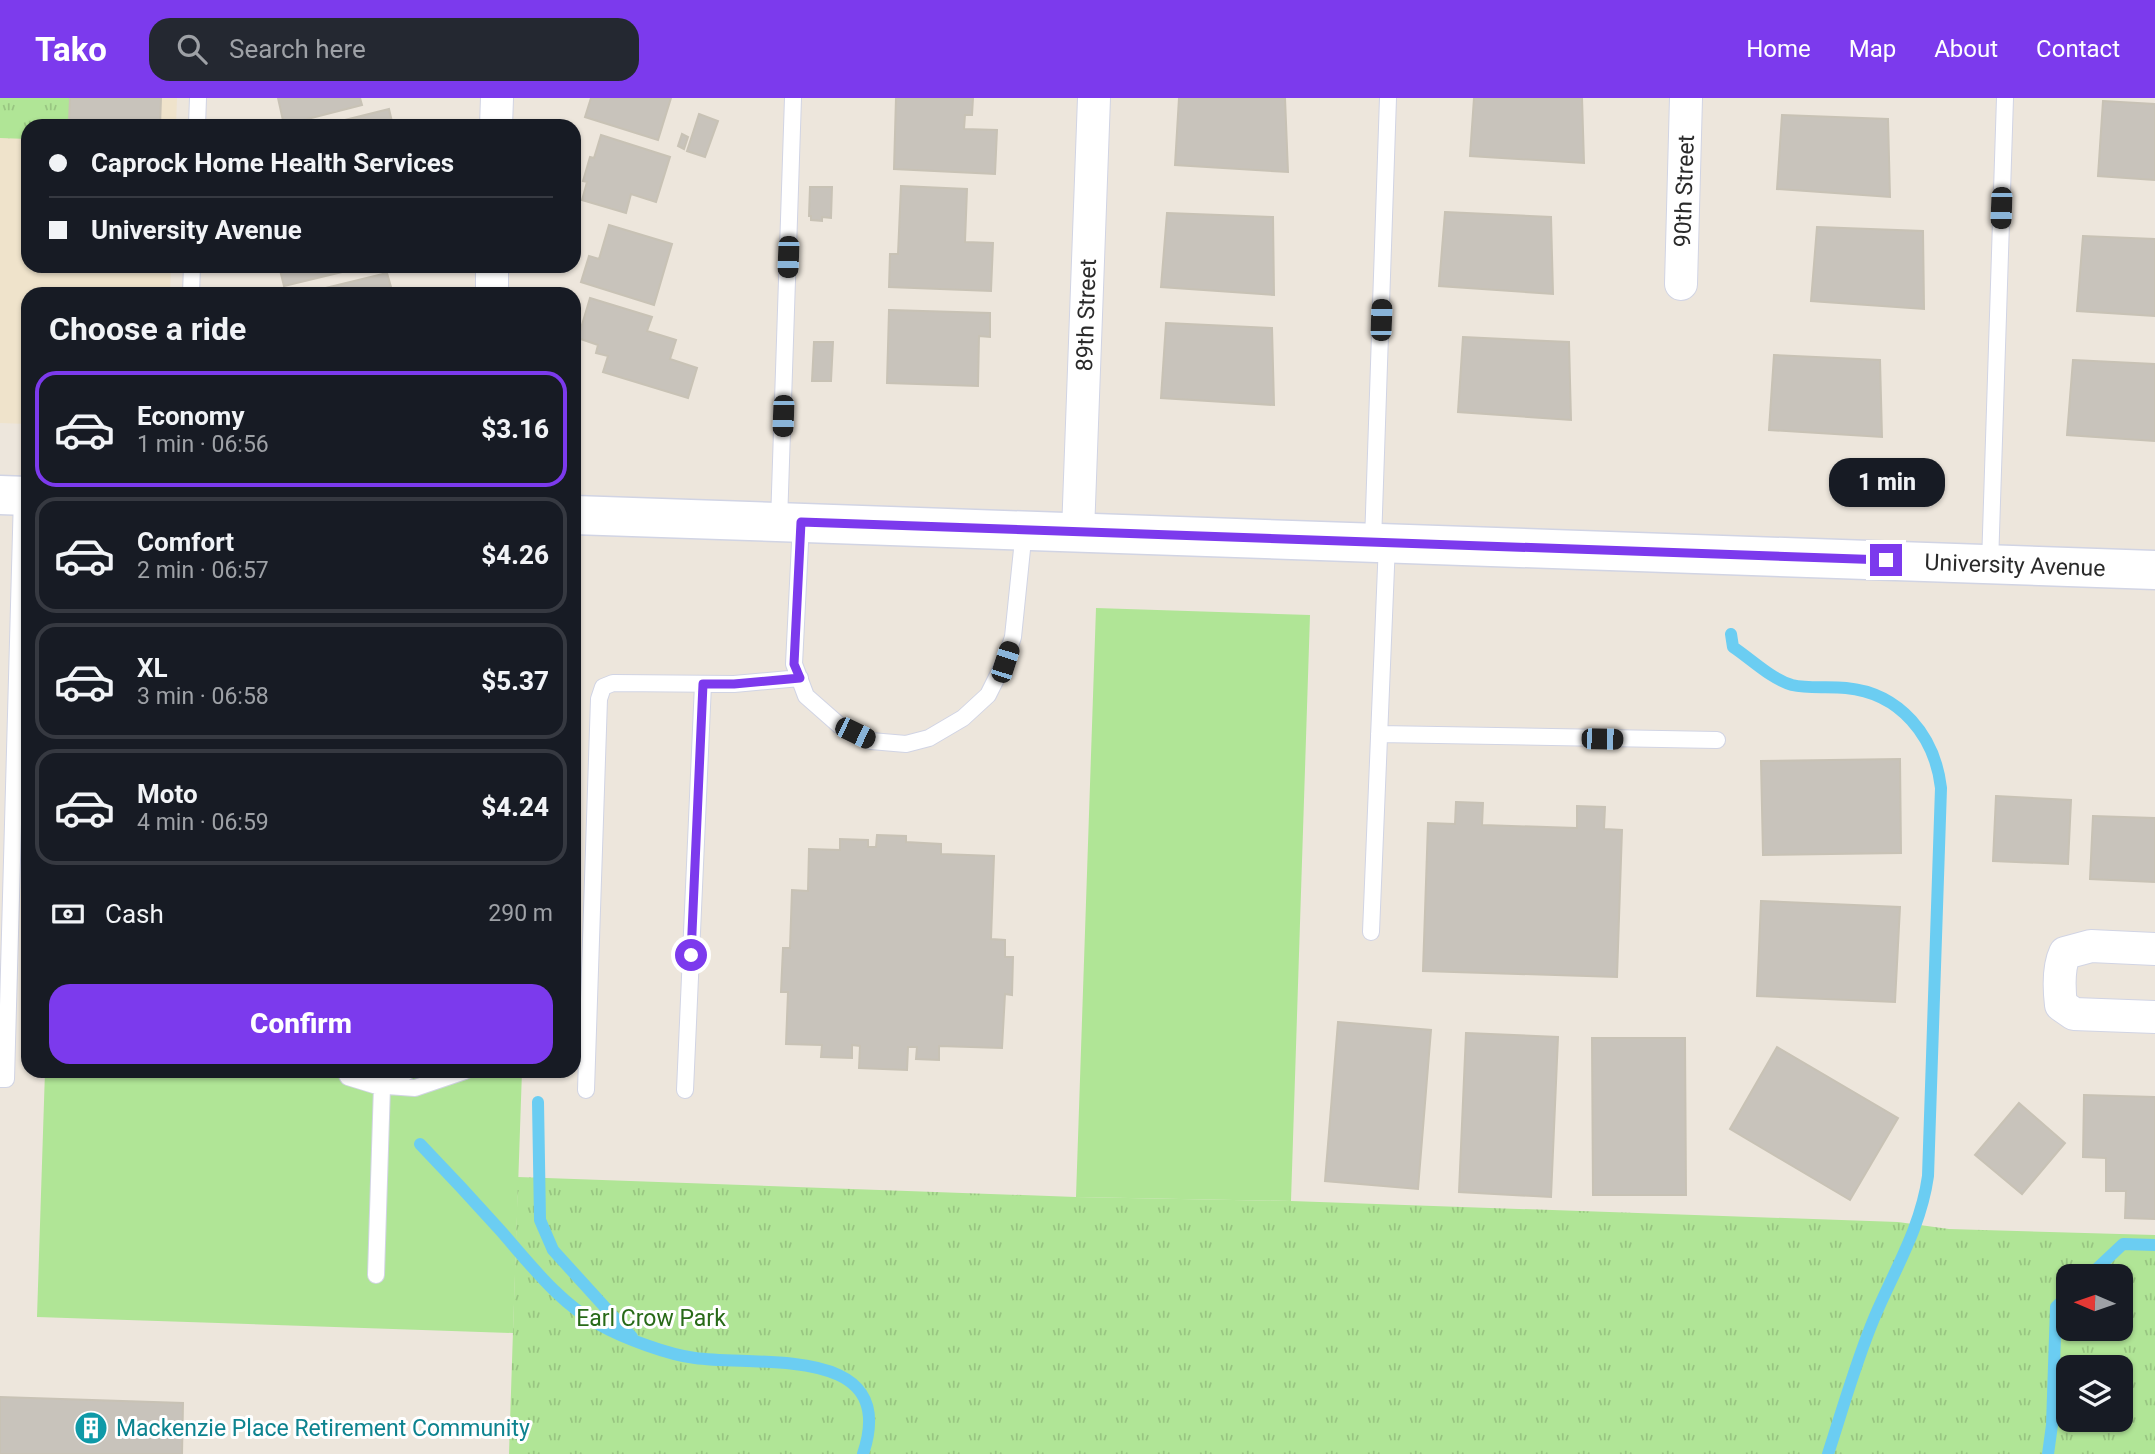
<!DOCTYPE html>
<html lang="en">
<head>
<meta charset="utf-8">
<style>
  :root { --surface:#171b24; --page:#242831; --text:#f1f3f6; --muted:#9ea1a6; --line:#363941; --accent:#7c3aed }
  body { margin:0; font-family:Roboto,sans-serif; background:var(--page); color:var(--text); height:100vh; display:flex; flex-direction:column; font-size:26px; white-space:nowrap }
  * { box-sizing:border-box; margin:0 }
  p { font-size:23px; color:var(--muted) }
  .icon { flex:none; width:38px; height:38px; fill:none; stroke:currentColor; stroke-width:2; stroke-linecap:round; stroke-linejoin:round }
  .map { position:relative; flex:1; overflow:hidden }
  .drawer { position:absolute; left:21px; top:189px; width:560px; height:791px; display:flex; flex-direction:column; background:var(--surface); border-radius:21px; box-shadow:0 2px 5px #0004 }
  .drawer>* { flex:none }
  .guide { position:absolute; left:21px; top:21px; width:560px; height:154px; border-radius:21px; box-shadow:0 2px 5px #0004; display:grid; align-content:center; height:154px; padding:0 28px; background:var(--surface) }
  .needle { width:46px; rotate:272deg }
  .fabs { position:absolute; left:2056px; top:1166px; display:grid; gap:14px }
  .fabs a { display:grid; place-items:center; width:77px; height:77px; border-radius:14px; background:var(--surface); box-shadow:0 2px 5px #0004; font-size:35px }
  .end { position:absolute; width:32px; height:32px; margin:-16px; border:9px solid #7c3aed; background:#fff; box-shadow:0 0 0 4px #fff }
  .from { border-radius:50% }
  .bubble { position:absolute; height:49px; border-radius:21px; background:var(--surface); box-shadow:0 2px 5px #0004; font-size:23px; font-weight:800; line-height:49px; text-align:center }
  .car { position:absolute; width:21px; height:42px; margin:-21px -10px; border-radius:9px; box-shadow:0 0 5px 2px #0007; background:linear-gradient(#222 24%,#8ab4d8 0 40%,#222 0 76%,#8ab4d8 0 86%,#222 0) }
  .guide b { display:flex; align-items:center; gap:24px; height:66px; font-size:26px }
  .guide b+b { border-top:2px solid var(--line) }
  .guide i { width:18px; height:18px; background:var(--text) }
  ul { padding:0; list-style:none }
  li { display:flex; align-items:center; gap:21px; height:116px; margin:0 14px 10px; padding:0 14px; border:4px solid var(--line); border-radius:21px }
  li div { flex:1 }
  li b { display:block; font-size:26px }
  li em { font-style:normal; font-weight:800 }
  li.on { border-color:var(--accent) }
  li>.icon { width:63px; height:63px; stroke-width:1.5 }
  h2 { padding:0 28px; font-size:32px; line-height:84px }
  .pay { display:flex; align-items:center; gap:18px; height:77px; padding:0 28px; font-size:26px }
  .pay p { margin-inline-start:auto }
  .primary-button { display:flex; gap:14px; margin-top:auto; padding:14px 28px }
  .primary-button a { flex:1; height:80px; border-radius:21px; background:var(--accent); color:#fff; font-size:28px; font-weight:800; line-height:80px; text-align:center }
  header { display:flex; align-items:center; gap:42px; box-sizing:border-box; height:98px; padding:0 35px; background:var(--accent); color:#fff }
  header strong { font-size:33px }
  nav { display:flex; gap:38px; margin-inline-start:auto; font-size:24px }
  .search { width:490px; height:63px; background:var(--page); display:flex; align-items:center; gap:18px; box-sizing:border-box; padding:0 24px; border-radius:21px; color:var(--muted); font-size:26px }
  .map>svg:first-child { display:block }
  .education { fill:#efe3cb }
  .grass { fill:#b0e596 }
  .park { fill:url(#park-tufts); fill-rule:evenodd }
  .lines { fill:none; stroke-linecap:round; stroke-linejoin:round }
  .stream { stroke:#6bcdf2; stroke-width:12 }
  .building { fill:#c8c3bb; stroke:#c8c2b5; stroke-width:2 }
  .lane-casing { stroke:#d1d4e4; stroke-width:18 }
  .street-casing { stroke:#d1d4e4; stroke-width:34 }
  .secondary-casing { stroke:#d1d4e4; stroke-width:41 }
  .lane { stroke:#fff; stroke-width:16 }
  .street { stroke:#fff; stroke-width:32 }
  .secondary { stroke:#fff; stroke-width:38 }
  .route { stroke:#7c3aed; stroke-width:9 }
  .labels { text-anchor:middle; stroke-width:6; stroke-linejoin:round; paint-order:stroke }
  .street-label { font-size:23px; fill:#2a2a2a; stroke:#fff }
  .park-label { font-size:23px; fill:#286a18; stroke:#fff }
  .culture-label { font-size:23px; fill:#0d838f; stroke:#fff; text-anchor:start }
</style>
</head>
<body>
<header>
<strong>Tako</strong>
<div class="search"><svg class="icon" aria-label="search" viewBox="0 0 24 24"><circle cx="10" cy="10" r="6"/><path d="M15 15l6 6"/></svg>Search here</div>
<nav><a>Home</a><a>Map</a><a>About</a><a>Contact</a></nav>
</header>
<div class="map">
<svg width="2155" height="1356" viewBox="0 0 2155 1356">
  <defs>
    <pattern id="park-tufts" width="24" height="20" patternUnits="userSpaceOnUse" patternTransform="scale(1.75)"><rect width="24" height="20" fill="#b0e596"/><path d="M3 7l-1-3M5 7V3M7 7l1-3M15 17l-1-3M17 17v-4M19 17l1-3" fill="none" stroke="#98c581"/></pattern>
  </defs>
  <rect width="100%" height="100%" fill="#ede6dc"/>
  <path class="education" d="M0,0H177L176,28H28V168H171L170,196H28V326L0,325Z"/>
  <path class="grass" d="M1096,510L1310,517L1291,1103L1076,1099Z
    M45,973H522L513,1235L37,1219Z"/>
  <path class="park" d="M0,0H70L69,24H63V28H28V41L0,40Z
    M518,1079L1076,1099L1291,1103L1898,1124L1949,1131L2155,1137V1356H509ZM2068,1178H2121V1230H2068ZM2068,1269H2121V1321H2068Z"/>
  <g class="lines">
    <path class="stream" d="M1731,536L1733,549C1751,561 1771,581 1792,587C1809,591 1828,588 1846,590C1900,595 1935,638 1941,690L1928,1078C1921,1129 1895,1171 1875,1218C1856,1263 1843,1310 1828,1356
      M538,1004L540,1122L553,1152L632,1239
      M420,1046C447,1074 474,1103 500,1132C529,1165 560,1206 600,1227C623,1240 669,1257 695,1260C759,1269 900,1245 863,1356
      M2089,1178L2123,1146L2155,1147
      M2048,1356L2052,1327L2056,1209L2068,1197"/>
  </g>
  <path class="building" d="M70,0H161L160,28H63V24H69Z
    M278,0H360L362,7L284,27Z
    M591,0H671L658,42L585,19Z
    M896,0H973L972,17H965L964,31L997,32L995,76L894,71Z
    M1179,0H1285L1288,74L1175,67Z
    M1474,0H1582L1584,65L1470,58Z
    M2103,3L2155,6V82L2098,78Z
    M389,11L393,28H330L329,26Z
    M699,16L718,23L705,59L687,53Z
    M1782,17L1888,21L1890,99L1777,91Z
    M682,36L688,39L684,51L678,48Z
    M601,37L670,59L656,104L631,96L626,115L582,102L587,84L583,83L590,59L594,60Z
    M24,57H28V97H23Z
    M901,88L967,91L965,144L993,145L991,193L889,189L890,156H898Z
    M810,89H832L831,120L822,119V123L811,122V118H809Z
    M1445,114L1551,119L1553,196L1439,188Z
    M1167,115L1273,119L1274,197L1161,189Z
    M609,127L672,146L654,207L581,184L589,158L599,161Z
    M1817,129L1923,133L1924,211L1811,203Z
    M2083,138L2155,141V218L2077,213Z
    M279,168H367L284,188Z
    M387,175L393,196H309V194Z
    M590,200L652,219L647,233L676,242L670,261L697,270L688,300L603,274L608,258L596,255L598,247L578,240Z
    M889,212L990,215V239L979,238L978,288L887,285Z
    M1166,225L1272,230L1274,307L1161,300Z
    M1463,239L1569,244L1571,322L1458,314Z
    M814,244H833L831,283H812Z
    M1774,257L1880,262L1882,339L1769,332Z
    M2073,262L2155,266V343L2067,337Z
    M1900,661L1901,755L1763,757L1761,663Z
    M1996,698L2071,702L2068,766L1993,763Z
    M1456,704L1483,705L1482,727L1577,730V708L1605,709L1604,731L1622,732L1617,879L1423,873L1428,725L1455,726Z
    M2093,718L2155,720V784L2090,781Z
    M877,737L906,738V744L941,746V756L994,758L991,841L1005,842V859H1013L1012,897L1005,896L1002,950L939,948V962L916,961L917,949H908L907,972L859,970L860,948L852,947V960L821,959L822,947L786,946L788,894H781L783,850H790L792,792L808,793L809,751L840,752V741L868,742V749H876Z
    M1761,803L1900,809L1895,904L1757,898Z
    M1338,924L1431,932L1418,1091L1325,1083Z
    M1466,935L1558,939L1551,1099L1459,1094Z
    M1592,940H1685L1686,1097H1593Z
    M1777,949L1898,1020L1850,1102L1730,1031Z
    M2084,997L2155,999V1121L2125,1120L2126,1093H2106V1060L2083,1059Z
    M2019,1005L2065,1045L2022,1096L1975,1057Z
    M0,1299L183,1305L182,1356H0Z"/>
  <g class="lines">
    <defs>
      <path id="lane" d="M197,28L198,0
        M191,196L192,168
        M779,424L793,0
        M801,425L794,566L806,598L839,627L871,643L906,646L929,640L963,620L988,597L1005,563L1013,539L1024,432
        M1373,444L1388,0
        M1990,466L2005,0
        M1379,636L1717,642
        M1371,834L1387,445
        M345,973L348,979L374,987L415,990L465,973
        M0,981H6L22,398
        M586,992L599,601L603,589L613,585L734,586L800,580
        M685,992L703,586
        M376,1177L382,988L408,973"/>
      <path id="street" d="M496,28L497,0
        M1681,186L1686,0
        M492,196V168
        M1078,434L1094,0
        M2155,851L2091,848L2065,855C2058,870 2059,890 2061,907L2074,916L2155,919"/>
      <path id="secondary" d="M0,397L28,398
        M574,417L2155,472"/>
    </defs>
    <use href="#lane" class="lane-casing"/>
    <use href="#street" class="street-casing"/>
    <use href="#secondary" class="secondary-casing"/>
    <use href="#lane" class="lane"/>
    <use href="#street" class="street"/>
    <use href="#secondary" class="secondary"/>
  </g>
  <g class="lines">
    <path class="route" d="M691,857L703,586H734L800,580L794,566L801,424L1886,462"/>
  </g>
  <defs>
    <symbol id="building-disc" viewBox="-11 -11 22 22"><circle r="9.5" fill="#0f9aa8" stroke="#fff"/><path d="M-4-6H4V6H1V3H-1V6H-4ZM-2.5-4.3h1.7v1.8h-1.7ZM.8-4.3h1.7v1.8H.8ZM-2.5-1h1.7V.8h-1.7ZM.8-1h1.7V.8H.8Z" fill="#fff"/></symbol>
  </defs>
  <g fill-rule="evenodd">
    <use href="#building-disc" x="72" y="1311" width="38" height="38"/>
  </g>
  <g class="labels">
    <g class="street-label">
      <text transform="translate(1684 93) rotate(-88)" y="8">90th Street</text>
      <text transform="translate(1086 217) rotate(-88)" y="8">89th Street</text>
      <text transform="translate(2015 467) rotate(2)" y="8">University Avenue</text>
    </g>
    <g class="park-label">
      <text x="651" y="1228">Earl Crow Park</text>
    </g>
    <g class="culture-label">
      <text x="116" y="1338">Mackenzie Place Retirement Community</text>
    </g>
  </g>
</svg>
<div class="fabs">
<a><svg class="needle" viewBox="-14 -14 28 28"><path d="M0-13l5 13h-10z" fill="#e53935"/><path d="M0 13l5-13h-10z" fill="#9ea1a6"/></svg></a>
<a><svg class="icon" aria-label="layers" viewBox="0 0 24 24"><path d="M12 4l9 5-9 5-9-5zM3 14l9 5 9-5"/></svg></a>
</div>
<i class="end from" style="left:691px;top:857px"></i>
<i class="end" style="left:1886px;top:462px"></i>
<div class="bubble" style="left:1829px;top:360px;width:116px">1 min</div>
<i class="car" style="left:2001px;top:110px;rotate:182deg"></i>
<i class="car" style="left:788px;top:159px;rotate:182deg"></i>
<i class="car" style="left:1381px;top:222px;rotate:2deg"></i>
<i class="car" style="left:783px;top:318px;rotate:182deg"></i>
<i class="car" style="left:1005px;top:564px;rotate:18deg"></i>
<i class="car" style="left:855px;top:635px;rotate:116deg"></i>
<i class="car" style="left:1602px;top:641px;rotate:91deg"></i>
<div class="guide">
<b><i class="from"></i>Caprock Home Health Services</b>
<b><i></i>University Avenue</b>
</div>
<section class="drawer">
<h2>Choose a ride</h2>
<ul>
<li class="on"><svg class="icon" aria-label="car" viewBox="0 0 24 24"><path d="M5 17H2v-5l4-1 3-4h7l3 4 3 1v5h-3M9 17h6M6 11h13"/><circle cx="7" cy="17" r="2"/><circle cx="17" cy="17" r="2"/></svg><div><b>Economy</b><p>1 min · 06:56</p></div><em>$3.16</em></li>
<li><svg class="icon" aria-label="car" viewBox="0 0 24 24"><path d="M5 17H2v-5l4-1 3-4h7l3 4 3 1v5h-3M9 17h6M6 11h13"/><circle cx="7" cy="17" r="2"/><circle cx="17" cy="17" r="2"/></svg><div><b>Comfort</b><p>2 min · 06:57</p></div><em>$4.26</em></li>
<li><svg class="icon" aria-label="car" viewBox="0 0 24 24"><path d="M5 17H2v-5l4-1 3-4h7l3 4 3 1v5h-3M9 17h6M6 11h13"/><circle cx="7" cy="17" r="2"/><circle cx="17" cy="17" r="2"/></svg><div><b>XL</b><p>3 min · 06:58</p></div><em>$5.37</em></li>
<li><svg class="icon" aria-label="car" viewBox="0 0 24 24"><path d="M5 17H2v-5l4-1 3-4h7l3 4 3 1v5h-3M9 17h6M6 11h13"/><circle cx="7" cy="17" r="2"/><circle cx="17" cy="17" r="2"/></svg><div><b>Moto</b><p>4 min · 06:59</p></div><em>$4.24</em></li>
</ul>
<div class="pay"><svg class="icon" aria-label="cash" viewBox="0 0 24 24"><path d="M3 7h18v10H3z"/><circle cx="12" cy="12" r="2"/></svg>Cash<p>290 m</p></div>
<div class="primary-button"><a>Confirm</a></div>
</section>
</div>
</body>
</html>
